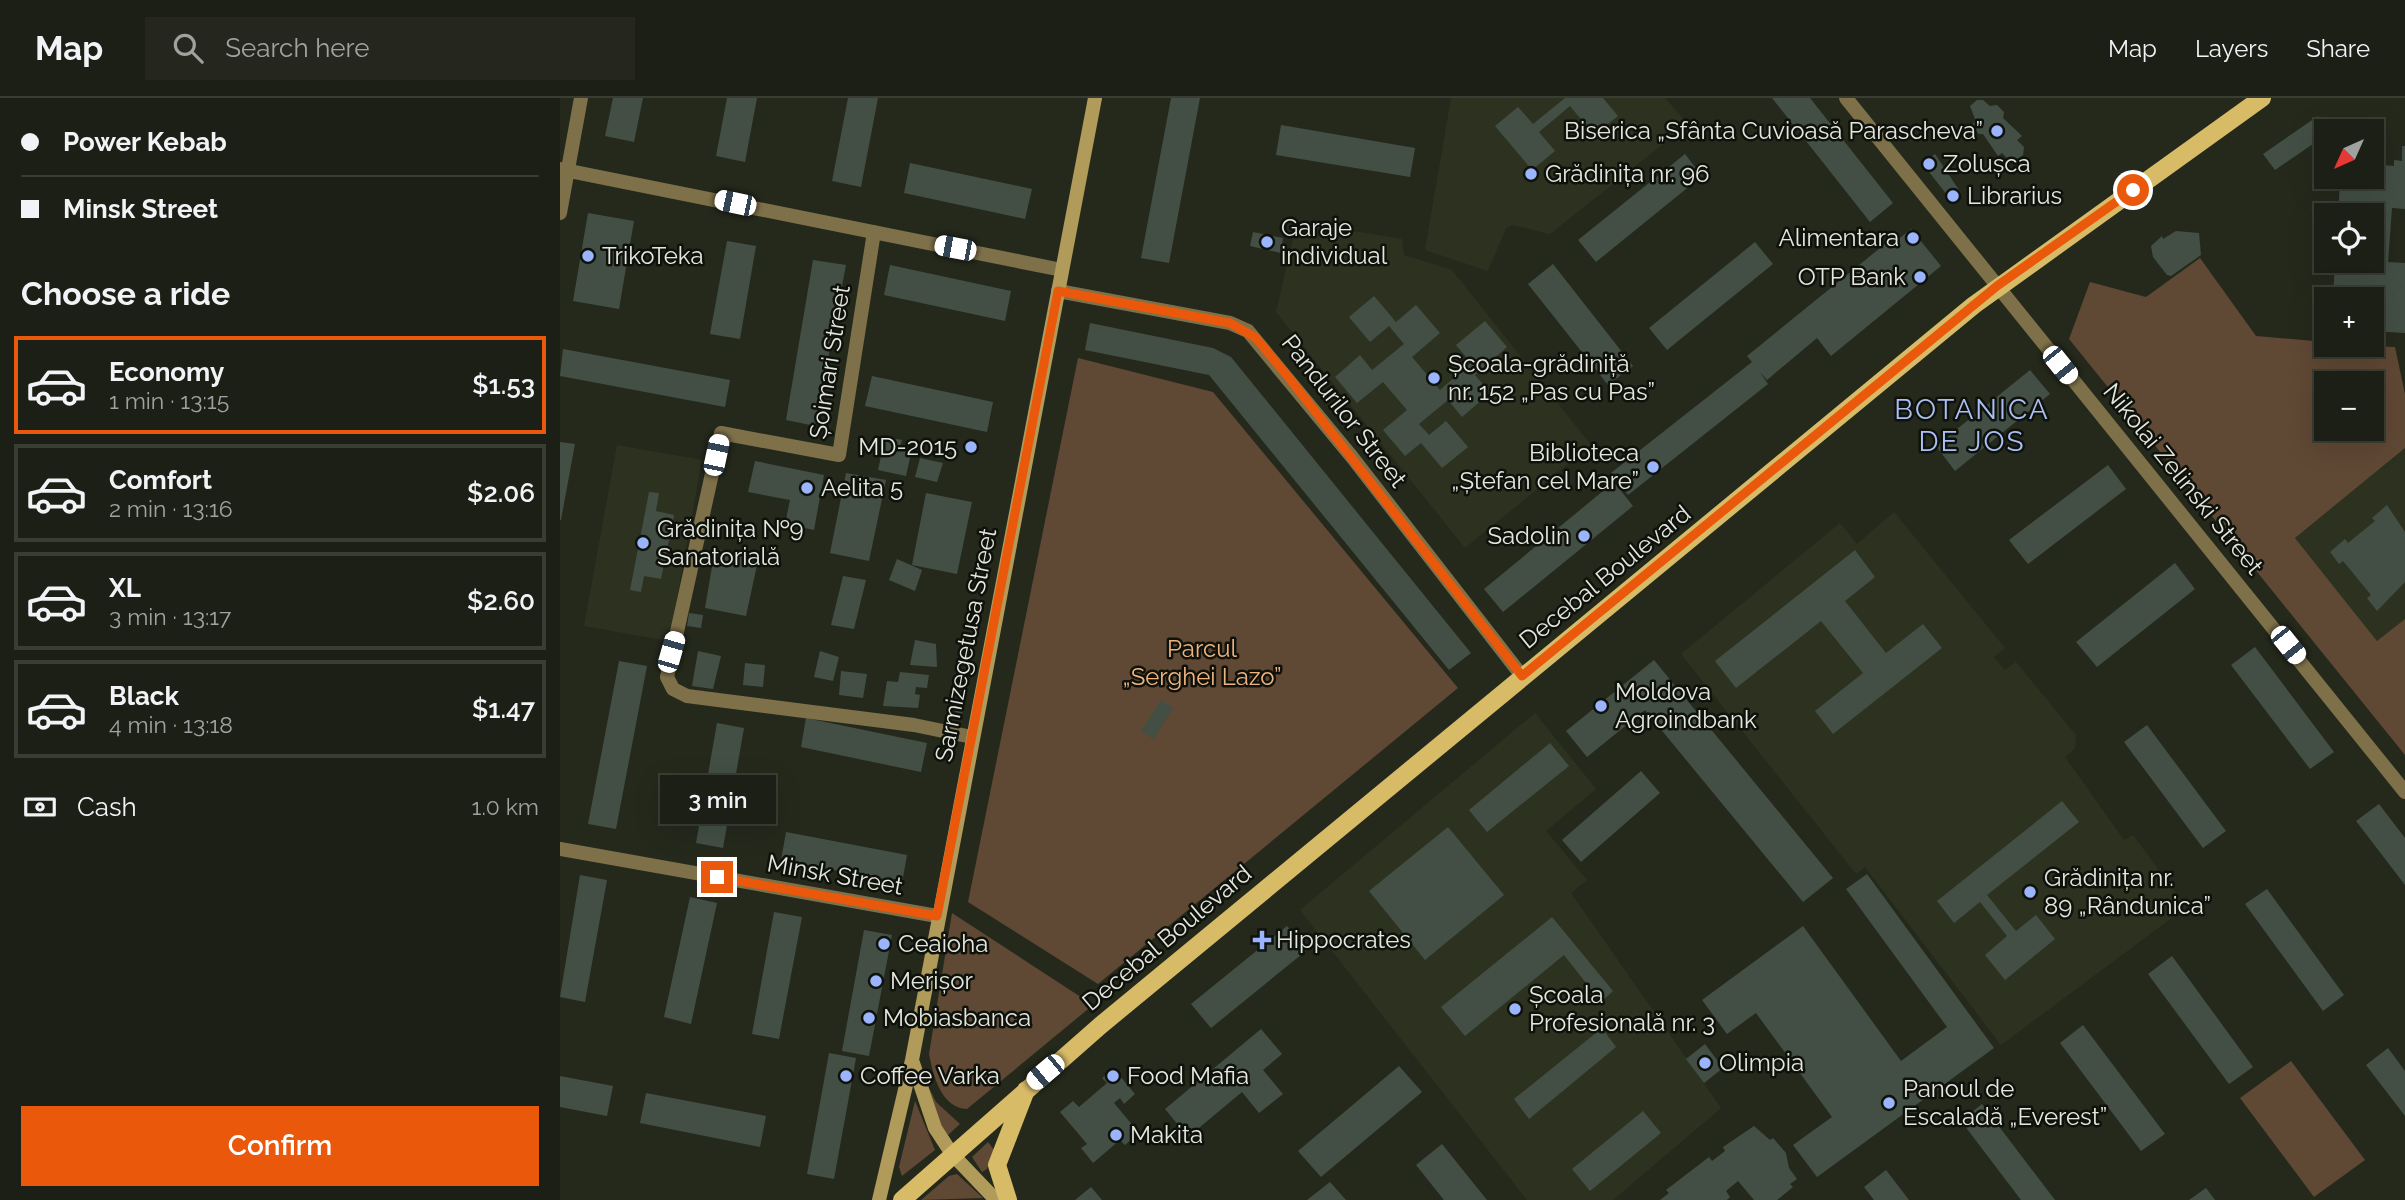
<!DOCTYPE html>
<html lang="en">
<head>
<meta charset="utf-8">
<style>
  :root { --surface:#1c1f15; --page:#25271e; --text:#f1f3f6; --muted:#a0a2a0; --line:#3a3d34; --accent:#ea580c }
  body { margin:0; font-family:Raleway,sans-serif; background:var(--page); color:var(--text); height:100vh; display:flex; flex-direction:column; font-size:26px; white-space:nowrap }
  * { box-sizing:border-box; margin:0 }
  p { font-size:23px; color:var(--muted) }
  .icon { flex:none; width:38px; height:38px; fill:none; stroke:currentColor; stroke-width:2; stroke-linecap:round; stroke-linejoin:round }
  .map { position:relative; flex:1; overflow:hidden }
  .details { display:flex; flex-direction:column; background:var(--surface); width:560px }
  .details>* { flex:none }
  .guide { display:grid; align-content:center; height:154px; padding:0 21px; background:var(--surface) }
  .needle { width:46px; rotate:225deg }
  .controls { position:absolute; left:1754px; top:21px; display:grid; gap:14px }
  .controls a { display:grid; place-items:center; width:70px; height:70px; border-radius:0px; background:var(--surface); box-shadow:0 7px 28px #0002,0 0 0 2px var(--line); font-size:35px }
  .end { position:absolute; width:32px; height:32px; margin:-16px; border:9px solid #ea580c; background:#fff; box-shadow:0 0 0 4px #fff }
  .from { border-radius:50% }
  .bubble { position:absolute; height:49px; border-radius:0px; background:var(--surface); box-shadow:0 7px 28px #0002,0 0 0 2px var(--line); font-size:23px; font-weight:600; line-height:49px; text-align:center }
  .car { position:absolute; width:21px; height:42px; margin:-21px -10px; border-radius:9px; box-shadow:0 0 5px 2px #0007; background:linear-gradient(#fff 24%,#345 0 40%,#fff 0 76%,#345 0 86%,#fff 0) }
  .guide b { display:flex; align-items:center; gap:24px; height:66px; font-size:26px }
  .guide b+b { border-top:2px solid var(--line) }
  .guide i { width:18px; height:18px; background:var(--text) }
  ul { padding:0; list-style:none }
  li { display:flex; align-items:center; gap:21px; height:98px; margin:0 14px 10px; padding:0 7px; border:4px solid var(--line); border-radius:0px }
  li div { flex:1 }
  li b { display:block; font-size:26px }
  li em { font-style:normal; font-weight:600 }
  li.on { border-color:var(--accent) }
  li>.icon { width:63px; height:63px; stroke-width:1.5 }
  h2 { padding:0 21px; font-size:32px; line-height:84px }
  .pay { display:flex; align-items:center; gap:18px; height:77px; padding:0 21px; font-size:26px }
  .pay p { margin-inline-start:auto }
  .action { display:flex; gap:14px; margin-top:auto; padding:14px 21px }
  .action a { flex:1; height:80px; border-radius:0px; background:var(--accent); color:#fff; font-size:28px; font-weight:600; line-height:80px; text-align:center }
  header { display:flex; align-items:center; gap:42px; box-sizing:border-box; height:98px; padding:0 35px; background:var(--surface); border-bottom:2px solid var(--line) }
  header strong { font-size:33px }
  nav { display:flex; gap:38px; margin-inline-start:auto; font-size:24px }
  .search { width:490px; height:63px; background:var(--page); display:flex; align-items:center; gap:18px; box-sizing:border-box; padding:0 24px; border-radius:0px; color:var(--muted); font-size:26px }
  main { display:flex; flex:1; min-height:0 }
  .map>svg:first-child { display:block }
  .built { fill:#2d3220 }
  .green { fill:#5f4834; fill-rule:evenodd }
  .building { fill:#434f45 }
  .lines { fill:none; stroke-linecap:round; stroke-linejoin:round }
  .minor { stroke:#7e714a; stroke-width:14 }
  .tertiary { stroke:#7e714a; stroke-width:14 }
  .secondary { stroke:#b09b5b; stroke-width:14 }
  .primary { stroke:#d7bb67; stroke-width:18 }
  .route { stroke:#ea580c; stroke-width:9 }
  .poi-dot { fill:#9ab5fd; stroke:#0f110b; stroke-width:2.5 }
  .labels { text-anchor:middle; stroke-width:5; stroke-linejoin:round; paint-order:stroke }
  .poi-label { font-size:24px; fill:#e4e7df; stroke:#0f110b; text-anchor:start }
  .street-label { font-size:24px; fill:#e4e7df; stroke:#0f110b }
  .park-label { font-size:24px; fill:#f0b37e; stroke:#0f110b }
  .quarter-label { font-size:28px; letter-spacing:2px; fill:#aabff5; stroke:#0f110b }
</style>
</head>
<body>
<header>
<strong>Map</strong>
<div class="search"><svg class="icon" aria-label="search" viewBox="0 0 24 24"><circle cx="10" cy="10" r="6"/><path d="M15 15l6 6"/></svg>Search here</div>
<nav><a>Map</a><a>Layers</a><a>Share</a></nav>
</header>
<main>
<section class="details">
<div class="guide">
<b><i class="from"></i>Power Kebab</b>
<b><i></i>Minsk Street</b>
</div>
<h2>Choose a ride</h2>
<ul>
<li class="on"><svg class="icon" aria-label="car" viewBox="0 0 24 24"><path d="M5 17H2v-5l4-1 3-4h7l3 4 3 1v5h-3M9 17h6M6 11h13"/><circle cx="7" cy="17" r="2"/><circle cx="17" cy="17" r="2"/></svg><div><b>Economy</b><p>1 min · 13:15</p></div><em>$1.53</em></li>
<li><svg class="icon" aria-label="car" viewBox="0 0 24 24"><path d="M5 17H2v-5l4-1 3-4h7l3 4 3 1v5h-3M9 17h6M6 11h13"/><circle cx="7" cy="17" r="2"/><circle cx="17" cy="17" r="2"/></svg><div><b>Comfort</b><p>2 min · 13:16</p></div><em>$2.06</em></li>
<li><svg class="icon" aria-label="car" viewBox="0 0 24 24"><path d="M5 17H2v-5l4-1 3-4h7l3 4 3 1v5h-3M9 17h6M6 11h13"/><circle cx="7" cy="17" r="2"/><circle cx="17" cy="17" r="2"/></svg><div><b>XL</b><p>3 min · 13:17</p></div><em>$2.60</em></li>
<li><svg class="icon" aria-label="car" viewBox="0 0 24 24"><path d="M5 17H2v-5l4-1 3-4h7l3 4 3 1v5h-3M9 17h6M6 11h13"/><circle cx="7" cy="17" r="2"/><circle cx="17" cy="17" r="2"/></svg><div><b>Black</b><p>4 min · 13:18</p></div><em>$1.47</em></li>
</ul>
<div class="pay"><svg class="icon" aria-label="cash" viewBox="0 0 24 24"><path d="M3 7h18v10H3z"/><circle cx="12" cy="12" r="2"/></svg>Cash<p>1.0 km</p></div>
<div class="action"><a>Confirm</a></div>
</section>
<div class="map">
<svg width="1845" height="1102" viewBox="0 0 1845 1102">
  <rect width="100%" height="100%" fill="#25291c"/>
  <path class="built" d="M891,0H1105L1128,26L990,136L952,127L946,130L928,173L865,152Z
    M737,124L842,141L844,157L892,172L1031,347L905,450L716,214Z
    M57,347L142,362L109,543L24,528Z
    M1845,350V521L1818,544L1735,440Z
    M1334,414L1445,550L1434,559L1445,572L1456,564L1516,637L1515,650L1505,659L1564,742L1573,737L1624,806L1617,816L1441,947L1305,769L1296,776L1121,556L1280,425L1297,446Z
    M975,615L1036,691L986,733L1027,782L1011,795L1161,1010L1053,1102H967L740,812Z"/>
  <path class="green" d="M1640,160L1696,238L1766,244V247L1835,249L1845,296V350L1735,440L1817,543L1845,521V657L1509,241L1530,184L1586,199ZM1766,285H1811V331H1766Z
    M518,260L653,294L898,590L538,886L408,804Z
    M392,815L533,907L407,1011C381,1010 373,977 369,956Z
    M1731,963L1805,1062L1754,1099L1680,1000Z
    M366,984L376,1004L400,1026L388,1037L380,1026Z
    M355,1003L375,1052L342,1078L339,1069Z
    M428,1044L434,1052L427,1071L422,1074L412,1059Z
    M397,1076L423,1100L361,1102L389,1078Z"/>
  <path class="building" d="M53,0H83L74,44L45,38Z
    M167,0H197L185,64L156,58Z
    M288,0H318L301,89L272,83Z
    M611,0H640L609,165L581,160Z
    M1005,0H1043L1058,18L1034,37L1010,8L979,34L995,53L972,72L935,28L958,9L973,26Z
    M1212,0H1250L1333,105L1310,124Z
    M1417,2H1423L1430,8L1437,7L1444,14L1443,20L1462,38L1457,42L1464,49L1463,57L1457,62H1449L1442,55L1438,58L1423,36H1419L1412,29L1415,21L1410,8Z
    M1758,18L1768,33L1766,37L1715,72L1703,56Z
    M721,27L855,50L850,79L716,57Z
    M1842,48H1845V111L1832,110L1828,164L1845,165V235L1811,233V201H1773L1775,163H1811V117H1778L1780,84L1794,85L1795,79H1811V66L1834,68V62L1842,63Z
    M1125,56L1142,78L1036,164L1018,142Z
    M1375,56L1401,95L1391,102L1362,65Z
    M350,65L472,91L465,121L344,95Z
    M28,115L74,123L59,211L13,203Z
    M1351,131L1381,168L1271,258L1257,240L1207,282L1200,274L1208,286L1068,397L1051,375L1192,264L1187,258L1325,146L1328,149Z
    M1616,133L1639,135L1641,157L1611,178L1607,177L1593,159L1591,148L1602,138L1603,141Z
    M693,134L723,140L721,155L690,148Z
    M167,143L196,148L180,241L150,236Z
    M1195,144L1213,166L1107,252L1089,230Z
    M253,162L286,167L255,328L226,322Z
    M993,166L1073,268L1048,287L968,186Z
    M330,167L451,193L445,223L324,197Z
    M814,198L836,224L856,207L880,235L852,259L880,292L911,265L896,247L925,223L947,249L915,277L930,295L902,319L888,302L859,326L869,337L886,323L908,349L882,370L861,345L845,358L823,332L847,312L823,284L797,305L775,279L800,257L812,272L844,246L829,228L810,244L789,219Z
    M530,225L653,250L671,259L911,555L889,572L649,277L525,252Z
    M3,251L170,282L165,309L0,278Z
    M1470,272L1490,296L1395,373L1376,348Z
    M312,278L433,304L427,334L305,308Z
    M325,339L342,342L340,348L352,351L346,378L318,372Z
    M0,344L15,346L1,422H0Z
    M360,360L383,365L377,384L355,379Z
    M195,363L264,377L254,432L225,426L230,402L188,394Z
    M1548,367L1566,391L1468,466L1449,442Z
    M286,375L326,382L309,463L270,455Z
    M1054,384L1073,408L943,514L924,491Z
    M89,394L99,395L96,413L114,417L101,481L84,478L81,494L70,492Z
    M366,395L412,404L397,476L352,467Z
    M1827,407L1845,434V484L1817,513L1807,500L1811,497L1783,463L1779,466L1770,454L1785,441L1788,445L1815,423L1812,420Z
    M155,451L199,458L186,518L145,510Z
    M1295,452L1315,479L1285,503L1326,555L1363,526L1382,550L1273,636L1255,613L1303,575L1261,523L1176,590L1155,563Z
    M337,461L362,472L355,493L329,482Z
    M1615,465L1635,491L1537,569L1516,544Z
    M283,478L306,482L294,531L271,527Z
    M129,515L143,517L141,530L127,528Z
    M355,542L376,546L377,569L350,567Z
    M1695,549L1774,654L1750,671L1671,567Z
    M138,553L161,558L153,591L132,588Z
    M260,553L279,559L273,583L254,579Z
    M1094,562L1273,780L1243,804L1085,612L1027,659L1006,633Z
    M59,563L87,568L56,731L28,726Z
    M185,565L205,567L203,589L183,587Z
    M281,573L307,576L303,600L279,597Z
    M340,574L369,577L367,590L356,589L355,596L360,597L358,610L323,608L327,583L338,584Z
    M398,602L405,604L402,616L395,614Z
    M601,602L613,610L593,641L581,633Z
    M246,620L367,645L361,674L241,649Z
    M157,625L184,630L163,750L136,745Z
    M1587,627L1666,733L1643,750L1564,644Z
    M990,645L1009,668L927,734L909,712Z
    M1081,673L1100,695L1021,764L1002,742Z
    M1502,703L1519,724L1427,797L1456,833L1476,817L1495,841L1445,882L1425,857L1447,838L1420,804L1394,825L1377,803Z
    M1819,706L1845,740V787L1796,723Z
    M888,729L944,797L865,862L809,793Z
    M226,734L347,757L342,785L221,762Z
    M1307,776L1434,950L1257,1079L1233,1047L1272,1019L1196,915L1167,936L1142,902L1243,828L1341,963L1387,929L1286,791Z
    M20,777L47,782L25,904L0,899Z
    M1707,791L1784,897L1763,913L1685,806Z
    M130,799L157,805L131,926L104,919Z
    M214,814L242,819L219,941L192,936Z
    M992,819L1053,893L1041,904L1004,857L905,938L881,909Z
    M727,828L747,852L651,930L631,906Z
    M304,832L332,837L309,958L282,953Z
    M1612,858L1693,969L1669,986L1588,876Z
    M1523,927L1605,1036L1581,1053L1500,945Z
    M1042,930L1056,949L969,1021L954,1001Z
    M701,931L722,956L703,972L723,996L699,1015L682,994L628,1039L605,1011Z
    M1145,946L1163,970L1144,985L1126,961Z
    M1828,950L1845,973V1018L1806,967Z
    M269,955L296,960L274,1081L247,1076Z
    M839,968L862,994L761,1079L738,1053Z
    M554,971L575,996L564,1006L560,1000L554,1005L579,1035L565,1047L560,1042L533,1065L521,1050L527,1046L500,1014L513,1003L519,1009L547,985L542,980Z
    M0,978L53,988L47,1018L0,1009Z
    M86,995L206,1018L200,1049L80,1025Z
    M1422,1006L1495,1102H1461L1401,1023Z
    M1083,1013L1101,1035L1030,1093L1012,1071Z
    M1194,1028L1210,1042L1213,1040L1226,1055L1229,1070L1237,1081L1230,1086L1233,1089L1217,1102H1194L1178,1083L1166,1093L1170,1099L1167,1102H1100L1109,1095L1106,1092L1149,1059L1152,1063L1165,1053L1163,1049Z
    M882,1046L927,1102H884L856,1067Z
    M1326,1072L1349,1102H1314L1304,1089Z
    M770,1084L786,1102H747Z
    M531,1089L542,1102H515Z
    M1646,1090L1655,1102H1629Z"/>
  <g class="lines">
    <path class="minor" d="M0,71L502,172
      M314,134L279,357L161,335L107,579L113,591L127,598L354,627L412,639
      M498,193L670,225L688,233L792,359L962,578"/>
    <path class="tertiary" d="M1286,0L1845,694
      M0,115L21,0
      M0,751L377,818"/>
    <path class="secondary" d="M353,965L375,1030L392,1056L436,1102
      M319,1102L352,962L535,0"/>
    <path class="primary" d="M342,1102L541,927L1414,207L1702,0
      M448,1102L437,1067L466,992"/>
  </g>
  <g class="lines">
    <path class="route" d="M157,779L377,818L498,193L670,225L696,240L729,280L962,578L1437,188L1573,92"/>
  </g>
  <g class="poi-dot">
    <circle cx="1437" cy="33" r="7"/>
    <circle cx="1369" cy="66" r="7"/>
    <circle cx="971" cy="76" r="7"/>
    <circle cx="1393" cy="98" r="7"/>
    <circle cx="1353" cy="140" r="7"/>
    <circle cx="707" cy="144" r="7"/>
    <circle cx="28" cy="158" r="7"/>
    <circle cx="1360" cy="179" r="7"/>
    <circle cx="874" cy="280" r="7"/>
    <circle cx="411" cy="349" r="7"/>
    <circle cx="1093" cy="369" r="7"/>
    <circle cx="247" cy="390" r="7"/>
    <circle cx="1024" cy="438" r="7"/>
    <circle cx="83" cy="445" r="7"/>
    <circle cx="1041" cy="608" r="7"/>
    <circle cx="1470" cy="794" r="7"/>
    <path d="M698.5 831.5h7v7h7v7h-7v7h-7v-7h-7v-7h7z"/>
    <circle cx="324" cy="846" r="7"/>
    <circle cx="316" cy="883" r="7"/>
    <circle cx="955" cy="911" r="7"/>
    <circle cx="309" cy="920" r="7"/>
    <circle cx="1145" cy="965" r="7"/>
    <circle cx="286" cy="978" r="7"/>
    <circle cx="553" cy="978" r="7"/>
    <circle cx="1329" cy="1005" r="7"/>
    <circle cx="556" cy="1037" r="7"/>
  </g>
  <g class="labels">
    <g class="poi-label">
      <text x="1423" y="41" text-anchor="end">Biserica „Sfânta Cuvioasă Parascheva”</text>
      <text x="1383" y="74">Zolușca</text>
      <text x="985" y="84">Grădinița nr. 96</text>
      <text x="1407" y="106">Librarius</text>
      <text x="721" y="138">Garaje<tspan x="721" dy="28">individual</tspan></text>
      <text x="1339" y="148" text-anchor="end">Alimentara</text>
      <text x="42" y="166">TrikoTeka</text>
      <text x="1346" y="187" text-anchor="end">OTP Bank</text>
      <text x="888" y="274">Școala-grădiniță<tspan x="888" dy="28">nr. 152 „Pas cu Pas”</tspan></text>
      <text x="397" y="357" text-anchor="end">MD-2015</text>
      <text x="1079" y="363" text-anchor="end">Biblioteca<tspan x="1079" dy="28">„Ștefan cel Mare”</tspan></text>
      <text x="261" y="398">Aelita 5</text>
      <text x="97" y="439">Grădinița №9<tspan x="97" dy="28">Sanatorială</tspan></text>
      <text x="1010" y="446" text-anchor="end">Sadolin</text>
      <text x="1055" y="602">Moldova<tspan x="1055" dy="28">Agroindbank</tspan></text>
      <text x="1484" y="788">Grădinița nr.<tspan x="1484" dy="28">89 „Rândunica”</tspan></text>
      <text x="716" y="850">Hippocrates</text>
      <text x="338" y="854">Ceaioha</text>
      <text x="330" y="891">Merișor</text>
      <text x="969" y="905">Școala<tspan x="969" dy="28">Profesională nr. 3</tspan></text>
      <text x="323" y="928">Mobiasbanca</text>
      <text x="1159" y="973">Olimpia</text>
      <text x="300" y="986">Coffee Varka</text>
      <text x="567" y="986">Food Mafia</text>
      <text x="1343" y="999">Panoul de<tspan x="1343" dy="28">Escaladă „Everest”</tspan></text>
      <text x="570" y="1045">Makita</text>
    </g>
    <g class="street-label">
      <text transform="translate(270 264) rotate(-81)" y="8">Șoimari Street</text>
      <text transform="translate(784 313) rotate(52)" y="8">Pandurilor Street</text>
      <text transform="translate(1623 381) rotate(51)" y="8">Nikolai Zelinski Street</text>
      <text transform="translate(1045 479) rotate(-39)" y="8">Decebal Boulevard</text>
      <text transform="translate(406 547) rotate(-79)" y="8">Sarmizegetusa Street</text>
      <text transform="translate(275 777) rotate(10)" y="8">Minsk Street</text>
      <text transform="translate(607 840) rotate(-40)" y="8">Decebal Boulevard</text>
    </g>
    <g class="park-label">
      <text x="642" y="559">Parcul<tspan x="642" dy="28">„Serghei Lazo”</tspan></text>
    </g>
    <g class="quarter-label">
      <text x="1412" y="321">BOTANICA<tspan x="1412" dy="32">DE JOS</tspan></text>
    </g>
  </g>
</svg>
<div class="controls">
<a><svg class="needle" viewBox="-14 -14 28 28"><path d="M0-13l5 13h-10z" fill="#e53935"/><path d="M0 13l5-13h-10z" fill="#a0a2a0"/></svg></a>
<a><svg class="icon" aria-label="locate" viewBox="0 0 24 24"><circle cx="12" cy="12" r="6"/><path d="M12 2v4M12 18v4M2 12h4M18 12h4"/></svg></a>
<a>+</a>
<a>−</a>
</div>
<i class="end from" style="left:1573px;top:92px"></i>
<i class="end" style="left:157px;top:779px"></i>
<div class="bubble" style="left:100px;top:677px;width:116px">3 min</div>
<i class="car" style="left:175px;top:105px;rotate:282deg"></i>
<i class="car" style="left:395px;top:150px;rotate:281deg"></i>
<i class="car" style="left:1500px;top:267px;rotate:141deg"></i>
<i class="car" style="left:156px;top:357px;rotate:12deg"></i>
<i class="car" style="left:1728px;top:547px;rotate:141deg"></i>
<i class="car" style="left:111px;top:554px;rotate:16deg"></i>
<i class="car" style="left:485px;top:974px;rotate:230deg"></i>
</div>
</main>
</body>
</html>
